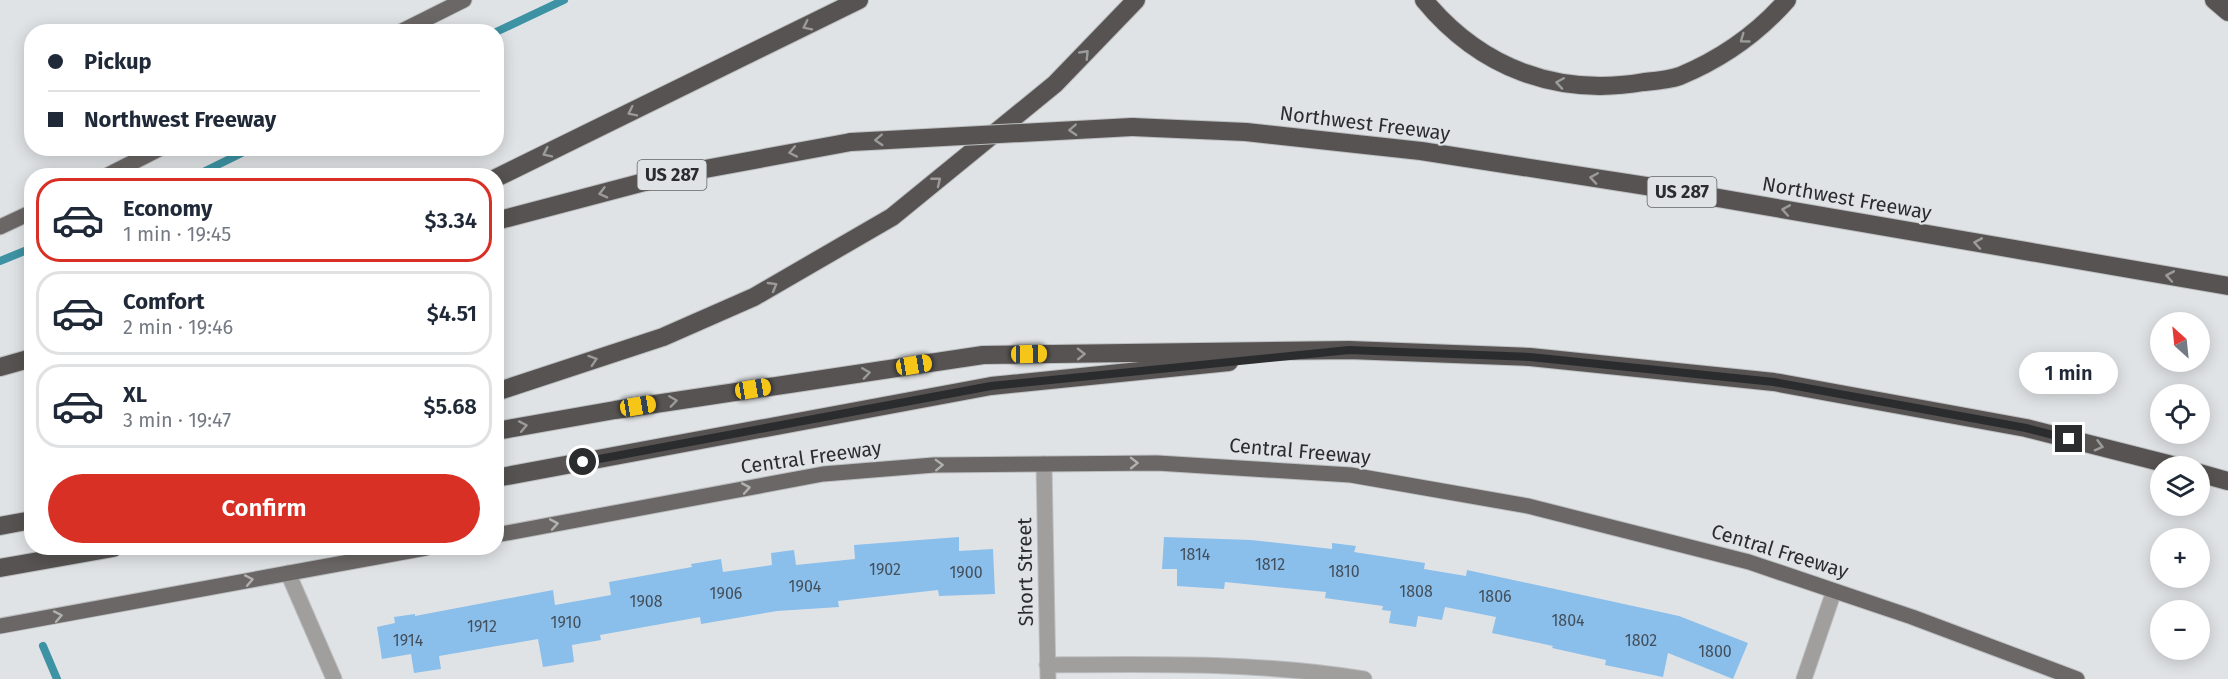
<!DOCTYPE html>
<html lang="en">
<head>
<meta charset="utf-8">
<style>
  :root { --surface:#fff; --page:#f2f2f3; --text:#1f2937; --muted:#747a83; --line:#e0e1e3; --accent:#d93025 }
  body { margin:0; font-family:"Fira Sans",sans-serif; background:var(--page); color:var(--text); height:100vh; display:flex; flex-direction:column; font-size:22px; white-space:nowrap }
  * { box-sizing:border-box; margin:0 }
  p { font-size:20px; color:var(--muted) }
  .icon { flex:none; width:33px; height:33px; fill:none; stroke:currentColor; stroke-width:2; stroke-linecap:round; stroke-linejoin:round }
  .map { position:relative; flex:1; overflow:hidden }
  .drawer { position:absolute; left:24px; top:168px; width:480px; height:387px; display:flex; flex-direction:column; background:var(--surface); border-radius:24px; box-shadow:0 3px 15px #0003 }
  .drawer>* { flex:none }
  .guide { position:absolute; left:24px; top:24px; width:480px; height:132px; border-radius:24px; box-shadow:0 3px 15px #0003; display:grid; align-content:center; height:132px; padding:0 24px; background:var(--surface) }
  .needle { width:39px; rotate:333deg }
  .controls { position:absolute; left:2150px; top:312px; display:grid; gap:12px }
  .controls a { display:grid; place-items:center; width:60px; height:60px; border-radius:50%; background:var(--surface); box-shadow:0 3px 15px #0003; font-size:30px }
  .end { position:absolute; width:27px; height:27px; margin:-14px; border:8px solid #2b2c2d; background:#fff; box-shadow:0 0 0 3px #fff }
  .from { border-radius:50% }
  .bubble { position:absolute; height:42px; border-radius:21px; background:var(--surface); box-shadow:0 3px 15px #0003; font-size:20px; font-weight:600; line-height:42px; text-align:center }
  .car { position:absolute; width:18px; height:36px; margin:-18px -9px; border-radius:8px; box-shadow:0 0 4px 2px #0007; background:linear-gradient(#f5c518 24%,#345 0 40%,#f5c518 0 76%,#345 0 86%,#f5c518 0) }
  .guide b { display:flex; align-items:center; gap:21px; height:57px; font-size:22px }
  .guide b+b { border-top:2px solid var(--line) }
  .guide i { width:15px; height:15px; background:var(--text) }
  ul { padding:10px 0 0; list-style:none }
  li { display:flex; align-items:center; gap:18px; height:84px; margin:0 12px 9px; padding:0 12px; border:3px solid var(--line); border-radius:24px }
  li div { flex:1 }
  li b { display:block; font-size:22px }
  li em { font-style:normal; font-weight:600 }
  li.current { border-color:var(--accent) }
  li>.icon { width:54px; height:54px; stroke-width:1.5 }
  .primary-button { display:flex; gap:12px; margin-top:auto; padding:12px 24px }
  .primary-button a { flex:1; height:69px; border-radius:36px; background:var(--accent); color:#fff; font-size:24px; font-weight:600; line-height:69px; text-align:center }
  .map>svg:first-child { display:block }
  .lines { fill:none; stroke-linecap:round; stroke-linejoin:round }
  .stream { stroke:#3d93a4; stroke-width:8 }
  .building { fill:#8abeeb }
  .minor-casing { stroke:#bcbec0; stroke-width:17 }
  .major-casing { stroke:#bcbec0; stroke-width:17 }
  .highway-casing { stroke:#bcbec0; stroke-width:20 }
  .minor { stroke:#a09f9e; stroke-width:15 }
  .major { stroke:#6a6766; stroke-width:15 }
  .highway { stroke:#565352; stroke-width:18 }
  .highway-bridge-casing { stroke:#bcbec0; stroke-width:20; stroke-linecap:butt }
  .highway-bridge { stroke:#565352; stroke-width:18 }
  .oneway { stroke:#9b9b9c }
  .oneway2 { stroke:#b1b1b2 }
  .route { stroke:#2b2c2d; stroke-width:8 }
  .labels { text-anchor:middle; stroke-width:4.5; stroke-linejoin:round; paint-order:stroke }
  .number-label { font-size:16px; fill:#43505c }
  .shield { fill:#e0e3e5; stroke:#616364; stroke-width:1.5 }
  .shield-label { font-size:18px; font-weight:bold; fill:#2b2c2d }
  .street-label { font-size:20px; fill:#2b2c2d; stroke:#e0e3e5 }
</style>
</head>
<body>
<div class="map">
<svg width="2228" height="679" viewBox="0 0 2228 679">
  <rect width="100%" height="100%" fill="#e0e3e5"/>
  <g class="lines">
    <path class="stream" d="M496,32L564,0
      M195,176L252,148
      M0,261L32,248
      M43,646L57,679"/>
  </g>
  <path class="building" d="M959,537V551L993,549L995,594L939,596L938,590L838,601L839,607L777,611L701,624L700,617L600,635L601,640L572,645L574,662L543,667L538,639L439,656L441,669L414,673L411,654L382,659L377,627L395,623L394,617L415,614V616L553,590L555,605L611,595L609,582L692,567L691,564L721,559L723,572L772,565L771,553L794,550L796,565L855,559L854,545Z
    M1164,537L1251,540L1332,549V543L1356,546L1354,552L1425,563L1424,569L1466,576L1467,570L1679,616L1748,643L1733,679L1668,653L1663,677L1605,665L1606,660L1552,648L1553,646L1492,633L1496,617L1445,607L1442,620L1418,616L1416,627L1389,623L1391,611L1382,610L1383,606L1325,598L1326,592L1225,582L1224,589L1177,586V569H1162Z"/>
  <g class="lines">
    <defs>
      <path id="minor" d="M1044,464L1048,679
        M288,573L334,679
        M1047,665C1154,664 1259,662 1364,679
        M1804,679L1834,591"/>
      <path id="major" d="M400,32L464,0
        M106,176L161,148
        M0,227L32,212
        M496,535L823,474L934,465L1157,463L1351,475L1528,506L1749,562L1912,617L2077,679
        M0,626L426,548"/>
      <path id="highway" d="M1424,0C1480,68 1557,97 1644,82C1655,81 1669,80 1680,76C1721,59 1758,33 1787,0
        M2214,0L2228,12
        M1132,127L1246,132L1421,151L1672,190L2228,286
        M496,178L859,0
        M496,221L667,176L851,142
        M0,367L32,358
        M496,392L663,337L754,297L892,217L1055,84L1136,0
        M496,431L615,410L983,355L1349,350L1530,357L1774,382L2026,428L2176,466
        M2199,473L2228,481
        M496,478L991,386L1229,362
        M0,526L32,520
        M0,568L113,548"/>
    </defs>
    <use href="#minor" class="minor-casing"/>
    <use href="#major" class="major-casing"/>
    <use href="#highway" class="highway-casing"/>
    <use href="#minor" class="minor"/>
    <use href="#major" class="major"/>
    <use href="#highway" class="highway"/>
    <defs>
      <path id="highway-bridge" d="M851,142L1132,127"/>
    </defs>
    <use href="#highway-bridge" class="highway-bridge-casing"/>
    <use href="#highway-bridge" class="highway-bridge"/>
  </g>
  <defs><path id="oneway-chevron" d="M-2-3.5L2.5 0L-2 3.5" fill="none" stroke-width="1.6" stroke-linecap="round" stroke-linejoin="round" transform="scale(1.5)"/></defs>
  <g class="oneway">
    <use href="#oneway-chevron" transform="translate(807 26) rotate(154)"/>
    <use href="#oneway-chevron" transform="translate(1744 39) rotate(144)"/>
    <use href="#oneway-chevron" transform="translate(1085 54) rotate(-46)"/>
    <use href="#oneway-chevron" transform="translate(1560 83) rotate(-171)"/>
    <use href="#oneway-chevron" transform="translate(632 112) rotate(154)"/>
    <use href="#oneway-chevron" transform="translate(1073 130) rotate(177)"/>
    <use href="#oneway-chevron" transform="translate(879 140) rotate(177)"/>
    <use href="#oneway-chevron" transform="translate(793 152) rotate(169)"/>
    <use href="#oneway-chevron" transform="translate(547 153) rotate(154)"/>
    <use href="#oneway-chevron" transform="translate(1594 178) rotate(-171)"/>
    <use href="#oneway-chevron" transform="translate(937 181) rotate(-39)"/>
    <use href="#oneway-chevron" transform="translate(603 193) rotate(165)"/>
    <use href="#oneway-chevron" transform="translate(1786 210) rotate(-170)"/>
    <use href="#oneway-chevron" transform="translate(1978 243) rotate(-170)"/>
    <use href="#oneway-chevron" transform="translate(2170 276) rotate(-170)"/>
    <use href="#oneway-chevron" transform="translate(773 286) rotate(-30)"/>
    <use href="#oneway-chevron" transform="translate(1081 354) rotate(-1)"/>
    <use href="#oneway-chevron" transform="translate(593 360) rotate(-18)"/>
    <use href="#oneway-chevron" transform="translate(866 373) rotate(-8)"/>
    <use href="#oneway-chevron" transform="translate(673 401) rotate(-8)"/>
    <use href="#oneway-chevron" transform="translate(523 426) rotate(-11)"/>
    <use href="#oneway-chevron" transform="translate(2099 446) rotate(15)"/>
  </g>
  <g class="oneway2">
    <use href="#oneway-chevron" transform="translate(1134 463) rotate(-1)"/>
    <use href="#oneway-chevron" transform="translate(939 465) rotate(-2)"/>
    <use href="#oneway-chevron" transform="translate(746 488) rotate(-10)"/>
    <use href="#oneway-chevron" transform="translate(554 524) rotate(-10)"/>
    <use href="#oneway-chevron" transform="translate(249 580) rotate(-11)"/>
    <use href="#oneway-chevron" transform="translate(58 616) rotate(-11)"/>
  </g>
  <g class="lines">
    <path class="route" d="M583,462L991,386L1349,350L1530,357L1774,382L2026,428L2069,439"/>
  </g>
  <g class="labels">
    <g class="number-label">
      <text x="1195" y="560">1814</text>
      <text x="1270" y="570">1812</text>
      <text x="885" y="575">1902</text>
      <text x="1344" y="577">1810</text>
      <text x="966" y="578">1900</text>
      <text x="805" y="592">1904</text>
      <text x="1416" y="597">1808</text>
      <text x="726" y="599">1906</text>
      <text x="1495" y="602">1806</text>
      <text x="646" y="607">1908</text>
      <text x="1568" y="626">1804</text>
      <text x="566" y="628">1910</text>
      <text x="482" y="632">1912</text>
      <text x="408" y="646">1914</text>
      <text x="1641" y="646">1802</text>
      <text x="1715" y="657">1800</text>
    </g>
    <g class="shield">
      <rect x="637.5" y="160" width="69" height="30" rx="4.5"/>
      <rect x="1647.5" y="177" width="69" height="30" rx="4.5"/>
    </g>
    <g class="shield-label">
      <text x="672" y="181">US 287</text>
      <text x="1682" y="198">US 287</text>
    </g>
    <g class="street-label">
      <text transform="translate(1365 123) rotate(7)" y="7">Northwest Freeway</text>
      <text transform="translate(1847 198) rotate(10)" y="7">Northwest Freeway</text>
      <text transform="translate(1300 451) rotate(5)" y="7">Central Freeway</text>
      <text transform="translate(811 457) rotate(-8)" y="7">Central Freeway</text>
      <text transform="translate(1780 551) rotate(17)" y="7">Central Freeway</text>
      <text transform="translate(1025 572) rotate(-91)" y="7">Short Street</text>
    </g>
  </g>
</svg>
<div class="controls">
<a><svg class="needle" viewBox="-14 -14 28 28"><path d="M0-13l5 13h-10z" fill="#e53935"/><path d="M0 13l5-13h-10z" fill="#747a83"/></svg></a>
<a><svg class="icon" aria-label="locate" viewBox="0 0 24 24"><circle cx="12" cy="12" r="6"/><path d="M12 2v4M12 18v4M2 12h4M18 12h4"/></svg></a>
<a><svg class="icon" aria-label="layers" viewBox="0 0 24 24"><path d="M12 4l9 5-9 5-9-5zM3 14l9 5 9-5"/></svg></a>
<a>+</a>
<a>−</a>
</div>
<i class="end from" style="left:583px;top:462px"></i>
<i class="end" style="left:2069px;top:439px"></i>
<div class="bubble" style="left:2019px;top:352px;width:99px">1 min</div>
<i class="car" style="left:1029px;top:354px;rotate:89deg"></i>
<i class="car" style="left:914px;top:365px;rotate:81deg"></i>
<i class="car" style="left:753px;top:389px;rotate:81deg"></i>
<i class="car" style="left:638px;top:406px;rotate:81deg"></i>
<div class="guide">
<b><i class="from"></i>Pickup</b>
<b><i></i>Northwest Freeway</b>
</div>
<section class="drawer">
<ul>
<li class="current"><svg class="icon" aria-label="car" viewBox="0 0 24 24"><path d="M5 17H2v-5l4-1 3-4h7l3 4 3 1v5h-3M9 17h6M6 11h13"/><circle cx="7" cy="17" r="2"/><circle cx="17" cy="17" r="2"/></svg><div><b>Economy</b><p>1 min · 19:45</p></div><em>$3.34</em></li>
<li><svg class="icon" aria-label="car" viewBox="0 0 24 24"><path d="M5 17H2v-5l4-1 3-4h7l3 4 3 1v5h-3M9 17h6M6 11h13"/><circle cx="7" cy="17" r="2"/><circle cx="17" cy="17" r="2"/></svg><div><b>Comfort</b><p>2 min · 19:46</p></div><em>$4.51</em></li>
<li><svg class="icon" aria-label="car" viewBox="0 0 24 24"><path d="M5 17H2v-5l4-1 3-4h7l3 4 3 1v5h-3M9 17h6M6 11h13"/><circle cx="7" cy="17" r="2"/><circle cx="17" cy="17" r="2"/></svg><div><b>XL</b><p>3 min · 19:47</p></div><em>$5.68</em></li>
</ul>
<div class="primary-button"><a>Confirm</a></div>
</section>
</div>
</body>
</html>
